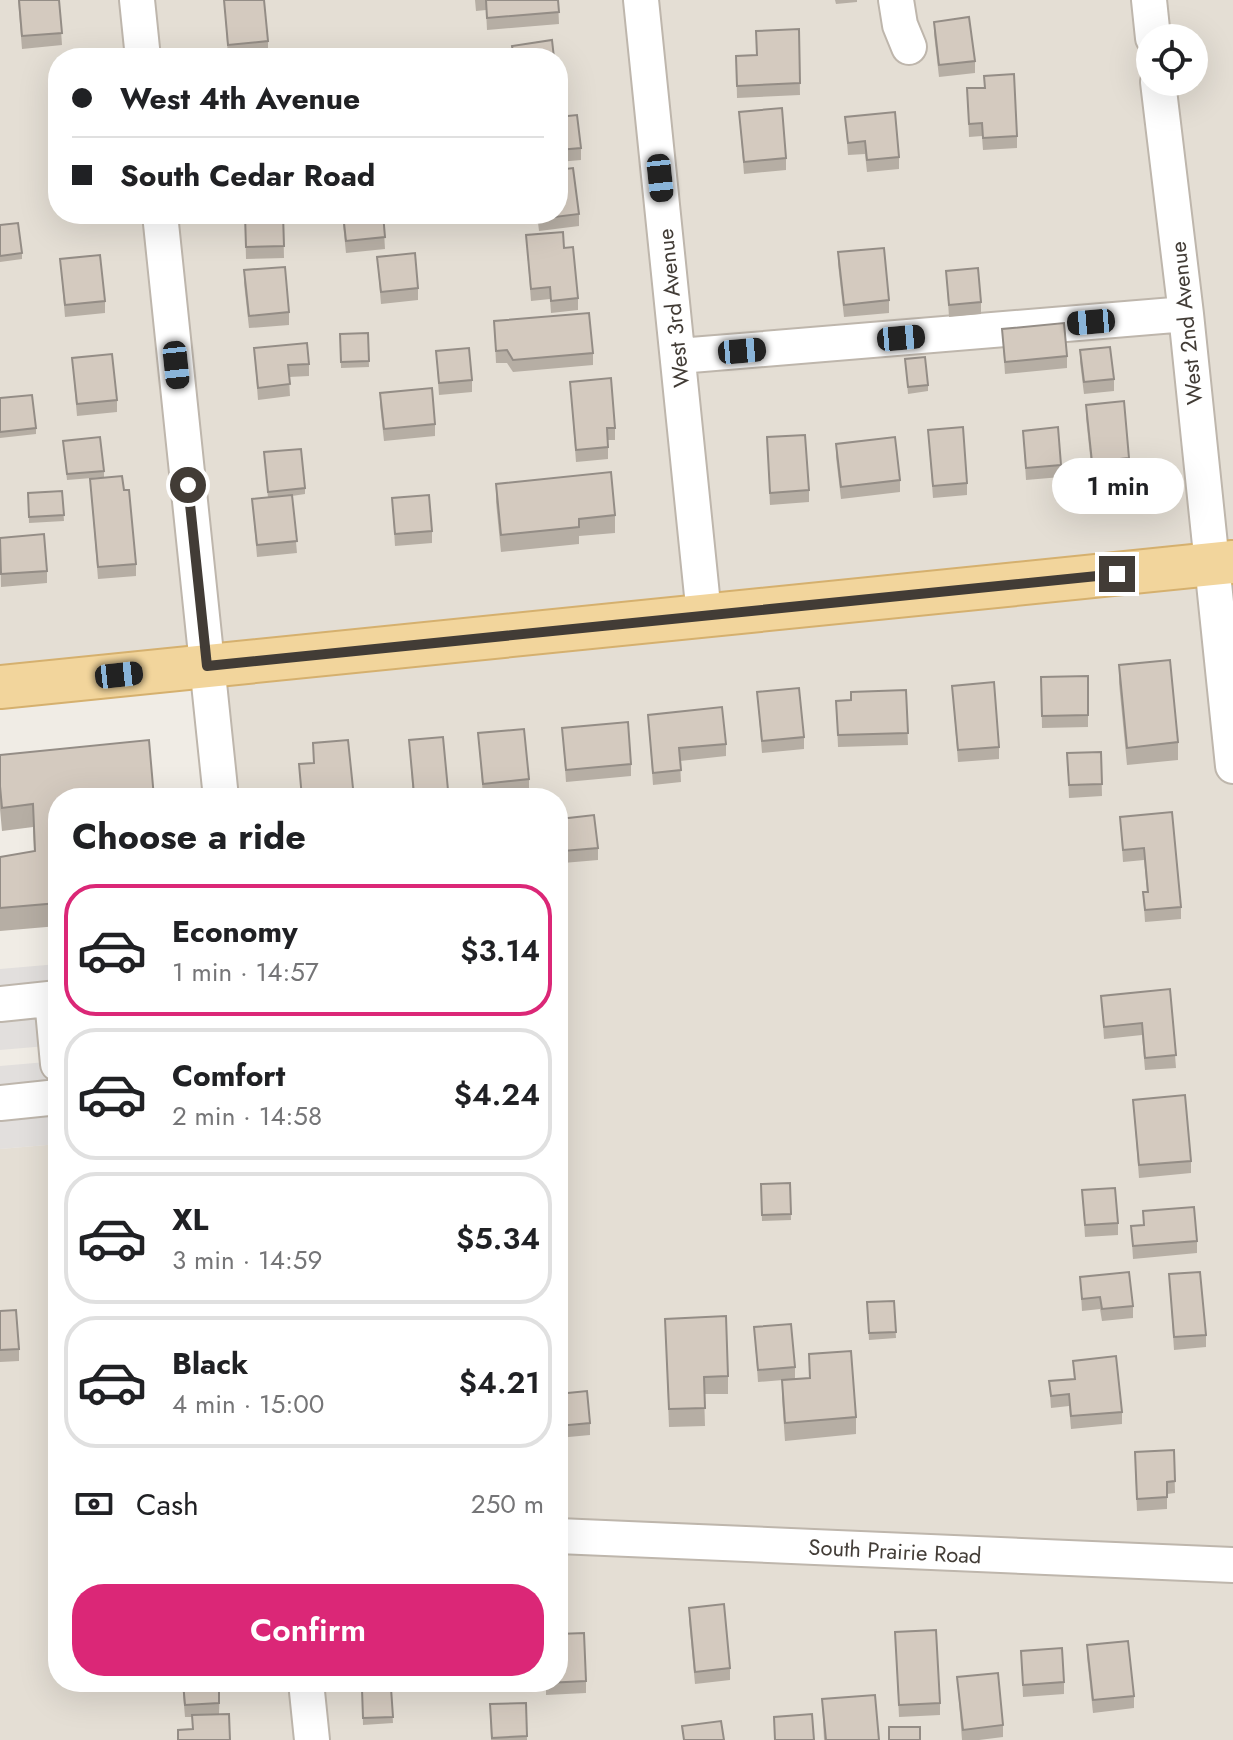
<!DOCTYPE html>
<html lang="en">
<head>
<meta charset="utf-8">
<style>
  :root { --surface:#fff; --page:#f6f6f6; --text:#202124; --muted:#757577; --line:#e0e0e0; --accent:#db2777 }
  body { margin:0; font-family:Jost,sans-serif; background:var(--page); color:var(--text); height:100vh; display:flex; flex-direction:column; font-size:30px; white-space:nowrap }
  * { box-sizing:border-box; margin:0 }
  p { font-size:26px; color:var(--muted) }
  .icon { flex:none; width:44px; height:44px; fill:none; stroke:currentColor; stroke-width:2; stroke-linecap:round; stroke-linejoin:round }
  .map { position:relative; flex:1; overflow:hidden }
  .panel { position:absolute; left:48px; top:788px; width:520px; height:904px; display:flex; flex-direction:column; background:var(--surface); border-radius:32px; box-shadow:0 8px 32px #0002 }
  .panel>* { flex:none }
  .guide { position:absolute; left:48px; top:48px; width:520px; height:176px; border-radius:32px; box-shadow:0 8px 32px #0002; display:grid; align-content:center; height:176px; padding:0 24px; background:var(--surface) }
  .fabs { position:absolute; left:1136px; top:24px; display:grid; gap:16px }
  .fabs a { display:grid; place-items:center; width:72px; height:72px; border-radius:50%; background:var(--surface); box-shadow:0 8px 32px #0002; font-size:40px }
  .end { position:absolute; width:36px; height:36px; margin:-18px; border:10px solid #423c36; background:#fff; box-shadow:0 0 0 4px #fff }
  .from { border-radius:50% }
  .bubble { position:absolute; height:56px; border-radius:28px; background:var(--surface); box-shadow:0 8px 32px #0002; font-size:26px; font-weight:600; line-height:56px; text-align:center }
  .car { position:absolute; width:24px; height:48px; margin:-24px -12px; border-radius:10px; box-shadow:0 0 6px 2px #0007; background:linear-gradient(#222 24%,#8ab4d8 0 40%,#222 0 76%,#8ab4d8 0 86%,#222 0) }
  .guide b { display:flex; align-items:center; gap:28px; height:76px; font-size:30px }
  .guide b+b { border-top:2px solid var(--line) }
  .guide i { width:20px; height:20px; background:var(--text) }
  ul { padding:0; list-style:none }
  li { display:flex; align-items:center; gap:24px; height:132px; margin:0 16px 12px; padding:0 8px; border:4px solid var(--line); border-radius:32px }
  li div { flex:1 }
  li b { display:block; font-size:30px }
  li em { font-style:normal; font-weight:600 }
  li.selected { border-color:var(--accent) }
  li>.icon { width:72px; height:72px; stroke-width:1.5 }
  h2 { padding:0 24px; font-size:36px; line-height:96px }
  .pay { display:flex; align-items:center; gap:20px; height:88px; padding:0 24px; font-size:30px }
  .pay p { margin-inline-start:auto }
  .button { display:flex; gap:16px; margin-top:auto; padding:16px 24px }
  .button a { flex:1; height:92px; border-radius:32px; background:var(--accent); color:#fff; font-size:32px; font-weight:600; line-height:92px; text-align:center }
  .map>svg:first-child { display:block }
  .residential { fill:#e4ded4; fill-rule:evenodd }
  .parking { fill:#e2dfdd }
  .lines { fill:none; stroke-linecap:round; stroke-linejoin:round }
  .minor-casing { stroke:#beb6ac; stroke-width:38 }
  .major-casing { stroke:#d5b06e; stroke-width:46 }
  .minor { stroke:#fff; stroke-width:34 }
  .major { stroke:#f2d59c; stroke-width:42 }
  .wall { fill:#b6aea4 }
  .building { fill:#d4cabf; stroke:#948d86; stroke-width:2 }
  .route { stroke:#423c36; stroke-width:10 }
  .labels { text-anchor:middle; stroke-width:6; stroke-linejoin:round; paint-order:stroke }
  .street-label { font-size:22px; fill:#423c36; stroke:#fff }
</style>
</head>
<body>
<div class="map">
<svg width="1233" height="1740" viewBox="0 0 1233 1740">
  <rect width="100%" height="100%" fill="#f0ece5"/>
  <path class="residential" d="M0,0H1233V542L0,678ZM1150,38H1194V82H1150ZM58,58H558V214H58Z
    M1233,568V1740H318L312,1682H558V798H227L215,671Z
    M58,1144V1682H298L304,1740H0V1149Z"/>
  <path class="parking" d="M58,964V1045L0,1050V969Z
    M58,1061V1144L0,1149V1066Z"/>
  <g class="lines">
    <defs>
      <path id="minor" d="M137,0L143,58
        M641,0L704,615
        M896,0L900,25L909,47
        M1149,0L1153,38
        M1158,82L1186,314L1233,766
        M160,214L221,798
        M679,356L1186,314
        M52,999L58,1064
        M0,1004L58,998
        M0,1103L58,1097
        M558,1536L1233,1565
        M306,1682L312,1740"/>
      <path id="major" d="M0,687L1233,562"/>
    </defs>
    <use href="#minor" class="minor-casing"/>
    <use href="#major" class="major-casing"/>
    <use href="#minor" class="minor"/>
    <use href="#major" class="major"/>
  </g>
  <path class="wall" d="M18,0H59L62,45L22,49Z
    M224,0L268,41V53L228,57Z
    M475,0H558L559,24L487,30L486,10L476,11Z
    M835,0H857V2L836,4Z
    M934,22L975,61V73L939,77L934,34Z
    M799,29L800,95L737,98L736,56L756,55Z
    M967,88L1017,136V148L983,150L982,136L969,137Z
    M739,112L786,158V170L744,174Z
    M558,117L581,148V160L558,162Z
    M845,117L899,157V169L867,172L865,154L848,155Z
    M58,119V190L50,132V120Z
    M283,214L284,258L246,259L245,215Z
    M342,214H383L385,249L346,253Z
    M537,214H579V226L539,231Z
    M0,225L22,253V259L0,262Z
    M526,235L564,248L578,298V310L551,313L550,299L531,301Z
    M838,252L889,300V313L844,317L838,264Z
    M377,257L418,288V300L381,304Z
    M60,259L105,301V313L65,317Z
    M244,270L289,312V325L249,328L244,283Z
    M946,271L981,302V314L949,317Z
    M494,321L593,353V365L513,372L507,363H496Z
    M1002,329L1067,356V368L1005,374Z
    M368,333L369,367L341,368L340,334Z
    M254,348L309,364V376L289,377L290,396L258,400Z
    M1080,350L1114,379V391L1084,394L1080,362Z
    M436,351L472,380V392L439,395Z
    M72,358L117,400V412L77,416Z
    M905,359L928,385V391L908,394Z
    M570,382L615,428V440H608V459L576,462Z
    M380,393L435,424V436L384,441L380,405Z
    M0,398L36,428V434L0,438Z
    M1086,405L1129,458V470L1092,474L1086,418Z
    M928,430L967,483V495L933,498Z
    M1023,431L1061,465V477L1026,480Z
    M767,437L809,490V502L770,505Z
    M63,441L104,471V477L67,480Z
    M836,444L900,480V492L841,499L836,457Z
    M264,452L305,488V494L292,496L297,553L257,557L252,499L268,498Z
    M90,479L124,490L136,564V576L98,579Z
    M496,484L615,515V533L579,536V544L501,552L496,502Z
    M62,491L64,521L29,523L28,493Z
    M392,498L432,531V543L395,546Z
    M0,538L47,571V583L1,587Z
    M1119,665L1178,742V760L1127,765L1119,683Z
    M1088,676V727L1042,728L1041,677Z
    M952,686L999,747V759L958,762Z
    M906,690L908,745L838,747L836,701L851,700Z
    M757,692L804,737V749L762,753Z
    M648,715L726,744V756L680,761L681,782L653,785Z
    M562,728L631,764V776L566,782Z
    M478,733L529,779V792L483,796Z
    M409,740L448,790V798H413Z
    M313,743L354,798H301L299,764L313,763Z
    M1101,752L1102,796L1069,798L1067,753Z
    M0,755L58,798V926L0,931V857L34,851L33,827L2,831L0,809Z
    M1172,812L1181,907V919L1145,922L1143,892H1147L1144,860L1123,862L1120,817Z
    M560,819L598,848V860L563,863Z
    M1170,989L1176,1068L1145,1070L1142,1035L1104,1039L1101,996Z
    M1133,1100L1191,1161V1173L1139,1178Z
    M790,1183L791,1220L762,1221L761,1184Z
    M1082,1190L1118,1223V1235L1085,1237Z
    M1143,1211L1197,1241V1253L1133,1259L1131,1226L1144,1225Z
    M1169,1274L1206,1335V1347L1174,1350Z
    M1080,1277L1133,1306V1318L1102,1321L1100,1309L1082,1311Z
    M894,1301L896,1338L869,1340L867,1302Z
    M0,1311L19,1349V1361L0,1362Z
    M665,1319L728,1376V1394H704L705,1426L669,1427Z
    M754,1327L795,1367V1379L758,1382Z
    M809,1354L856,1417V1434L785,1441L782,1398V1380L809,1378Z
    M1073,1361L1122,1412V1424L1071,1429L1069,1406L1051,1408L1049,1381L1074,1379Z
    M558,1394L590,1423V1435L558,1438Z
    M1174,1450L1175,1493L1167,1494V1509L1137,1511L1135,1464Z
    M689,1608L730,1668V1680L695,1684L689,1620Z
    M895,1632L940,1703V1715L899,1717Z
    M1087,1645L1134,1696V1708L1093,1713L1087,1657Z
    M1021,1651L1064,1682V1694L1023,1697Z
    M957,1677L1003,1725V1737L979,1740H962Z
    M586,1681V1693L546,1695V1689L522,1691V1682Z
    M182,1682H220L219,1714L192,1729V1717H185Z
    M391,1688L393,1723L363,1725L362,1689Z
    M822,1699L879,1740H824Z
    M526,1703L527,1740H491L490,1704Z"/>
  <path class="building" d="M19,0H59L62,33L22,36Z
    M224,0H264L268,41L228,45Z
    M486,0H558L559,12L487,18Z
    M969,17L975,61L939,65L934,22Z
    M799,29L800,83L737,86L736,56L757,55L756,31Z
    M552,40L554,58H514L512,46Z
    M1014,74L1017,136L983,138L982,123L969,124L967,88H985L984,76Z
    M782,108L786,158L744,162L739,112Z
    M895,112L899,157L867,160L865,141L848,143L845,117Z
    M577,115L581,148L558,150V117Z
    M58,119V178L50,120Z
    M573,168L579,214L539,219L538,214H558V170Z
    M283,214L284,246L246,247L245,215Z
    M343,214H383L385,237L346,241Z
    M18,223L22,253L0,256V225Z
    M563,232L564,248L573,247L578,298L551,301L550,287L531,289L526,235Z
    M884,248L889,300L844,305L838,252Z
    M415,253L418,288L381,292L377,257Z
    M100,255L105,301L65,305L60,259Z
    M285,267L289,312L249,316L244,270Z
    M978,268L981,302L949,305L946,271Z
    M589,313L593,353L513,360L507,350L496,351L494,321Z
    M1064,323L1067,356L1005,362L1002,329Z
    M368,333L369,361L341,362L340,334Z
    M307,343L309,364L288,365L290,384L258,388L254,348Z
    M1110,347L1114,379L1084,382L1080,350Z
    M469,348L472,380L439,383L436,351Z
    M112,354L117,400L77,404L72,358Z
    M925,357L928,385L908,387L905,359Z
    M611,378L615,428H607L608,447L576,450L570,382Z
    M432,388L435,424L384,429L380,393Z
    M32,395L36,428L0,432V398Z
    M1124,401L1129,458L1092,462L1086,405Z
    M963,427L967,483L933,486L928,430Z
    M1058,427L1061,465L1026,468L1023,431Z
    M805,435L809,490L770,493L767,437Z
    M100,437L104,471L67,474L63,441Z
    M895,437L900,480L841,487L836,444Z
    M301,449L305,488L268,492L264,452Z
    M611,472L615,515L579,519V527L501,535L496,484Z
    M122,476L124,490H129L136,564L98,567L90,479Z
    M62,491L64,515L29,517L28,493Z
    M292,495L297,541L257,545L252,499Z
    M429,495L432,531L395,534L392,498Z
    M44,534L47,571L1,574L0,538Z
    M1170,660L1178,742L1127,748L1119,665Z
    M1088,676V715L1042,716L1041,677Z
    M994,682L999,747L958,750L952,686Z
    M799,688L804,737L762,741L757,692Z
    M906,690L908,733L838,735L836,701L851,700V692Z
    M722,707L726,744L679,748L681,770L653,773L648,715Z
    M628,722L631,764L566,770L562,728Z
    M524,729L529,779L483,784L478,733Z
    M443,737L448,790L414,794L409,740Z
    M149,740L154,798H58V903L0,908V857L35,851L33,804L2,808L0,786V755Z
    M348,740L354,798H302L299,764L314,763L313,743Z
    M1101,752L1102,784L1069,785L1067,753Z
    M1172,812L1181,907L1145,910L1143,892H1148L1144,848L1123,850L1120,817Z
    M594,815L598,848L563,851L560,819Z
    M1170,989L1176,1055L1145,1058L1142,1023L1104,1027L1101,996Z
    M1185,1095L1191,1161L1139,1165L1133,1100Z
    M790,1183L791,1214L762,1215L761,1184Z
    M1115,1188L1118,1223L1085,1225L1082,1190Z
    M1194,1207L1197,1241L1133,1246L1131,1226L1144,1225L1143,1211Z
    M1129,1272L1133,1306L1102,1309L1100,1297L1082,1299L1080,1277Z
    M1200,1272L1206,1335L1174,1337L1169,1274Z
    M894,1301L896,1332L869,1333L867,1302Z
    M16,1310L19,1349L0,1350V1311Z
    M726,1316L728,1376L704,1377L705,1408L669,1409L665,1319Z
    M791,1324L795,1367L758,1370L754,1327Z
    M851,1351L856,1417L785,1423L782,1380L810,1378L809,1354Z
    M1116,1356L1122,1412L1071,1416L1069,1394L1051,1396L1049,1381L1075,1379L1073,1361Z
    M587,1391L590,1423L558,1426V1394Z
    M1174,1450L1175,1481L1167,1482V1497L1137,1499L1135,1452Z
    M724,1604L730,1668L695,1672L689,1608Z
    M936,1630L940,1703L899,1705L895,1632Z
    M584,1633L586,1681L546,1683L558,1682V1634Z
    M1128,1641L1134,1696L1093,1700L1087,1645Z
    M1062,1648L1064,1682L1023,1685L1021,1651Z
    M998,1673L1003,1725L963,1730L957,1677Z
    M183,1682H219V1703L185,1705Z
    M391,1688L393,1717L363,1718L362,1689Z
    M875,1695L879,1740H826L822,1699Z
    M526,1703L527,1736L492,1738L490,1704Z
    M229,1714L230,1740H178V1730L193,1729L192,1715Z
    M812,1714L814,1740H775L774,1717Z
    M721,1721L724,1740H684L682,1726Z
    M889,1727H920V1740H889Z"/>
  <g class="lines">
    <path class="route" d="M188,485L207,666L1117,574"/>
  </g>
  <g class="labels">
    <g class="street-label">
      <text transform="translate(673 308) rotate(-96)" y="8">West 3rd Avenue</text>
      <text transform="translate(1186 323) rotate(-96)" y="8">West 2nd Avenue</text>
      <text transform="translate(895 1551) rotate(3)" y="8">South Prairie Road</text>
    </g>
  </g>
</svg>
<div class="fabs">
<a><svg class="icon" aria-label="locate" viewBox="0 0 24 24"><circle cx="12" cy="12" r="6"/><path d="M12 2v4M12 18v4M2 12h4M18 12h4"/></svg></a>
</div>
<i class="end from" style="left:188px;top:485px"></i>
<i class="end" style="left:1117px;top:574px"></i>
<div class="bubble" style="left:1052px;top:458px;width:132px">1 min</div>
<i class="car" style="left:660px;top:178px;rotate:174deg"></i>
<i class="car" style="left:1091px;top:322px;rotate:265deg"></i>
<i class="car" style="left:901px;top:338px;rotate:85deg"></i>
<i class="car" style="left:742px;top:351px;rotate:85deg"></i>
<i class="car" style="left:176px;top:365px;rotate:174deg"></i>
<i class="car" style="left:119px;top:675px;rotate:84deg"></i>
<div class="guide">
<b><i class="from"></i>West 4th Avenue</b>
<b><i></i>South Cedar Road</b>
</div>
<section class="panel">
<h2>Choose a ride</h2>
<ul>
<li class="selected"><svg class="icon" aria-label="car" viewBox="0 0 24 24"><path d="M5 17H2v-5l4-1 3-4h7l3 4 3 1v5h-3M9 17h6M6 11h13"/><circle cx="7" cy="17" r="2"/><circle cx="17" cy="17" r="2"/></svg><div><b>Economy</b><p>1 min · 14:57</p></div><em>$3.14</em></li>
<li><svg class="icon" aria-label="car" viewBox="0 0 24 24"><path d="M5 17H2v-5l4-1 3-4h7l3 4 3 1v5h-3M9 17h6M6 11h13"/><circle cx="7" cy="17" r="2"/><circle cx="17" cy="17" r="2"/></svg><div><b>Comfort</b><p>2 min · 14:58</p></div><em>$4.24</em></li>
<li><svg class="icon" aria-label="car" viewBox="0 0 24 24"><path d="M5 17H2v-5l4-1 3-4h7l3 4 3 1v5h-3M9 17h6M6 11h13"/><circle cx="7" cy="17" r="2"/><circle cx="17" cy="17" r="2"/></svg><div><b>XL</b><p>3 min · 14:59</p></div><em>$5.34</em></li>
<li><svg class="icon" aria-label="car" viewBox="0 0 24 24"><path d="M5 17H2v-5l4-1 3-4h7l3 4 3 1v5h-3M9 17h6M6 11h13"/><circle cx="7" cy="17" r="2"/><circle cx="17" cy="17" r="2"/></svg><div><b>Black</b><p>4 min · 15:00</p></div><em>$4.21</em></li>
</ul>
<div class="pay"><svg class="icon" aria-label="cash" viewBox="0 0 24 24"><path d="M3 7h18v10H3z"/><circle cx="12" cy="12" r="2"/></svg>Cash<p>250 m</p></div>
<div class="button"><a>Confirm</a></div>
</section>
</div>
</body>
</html>
